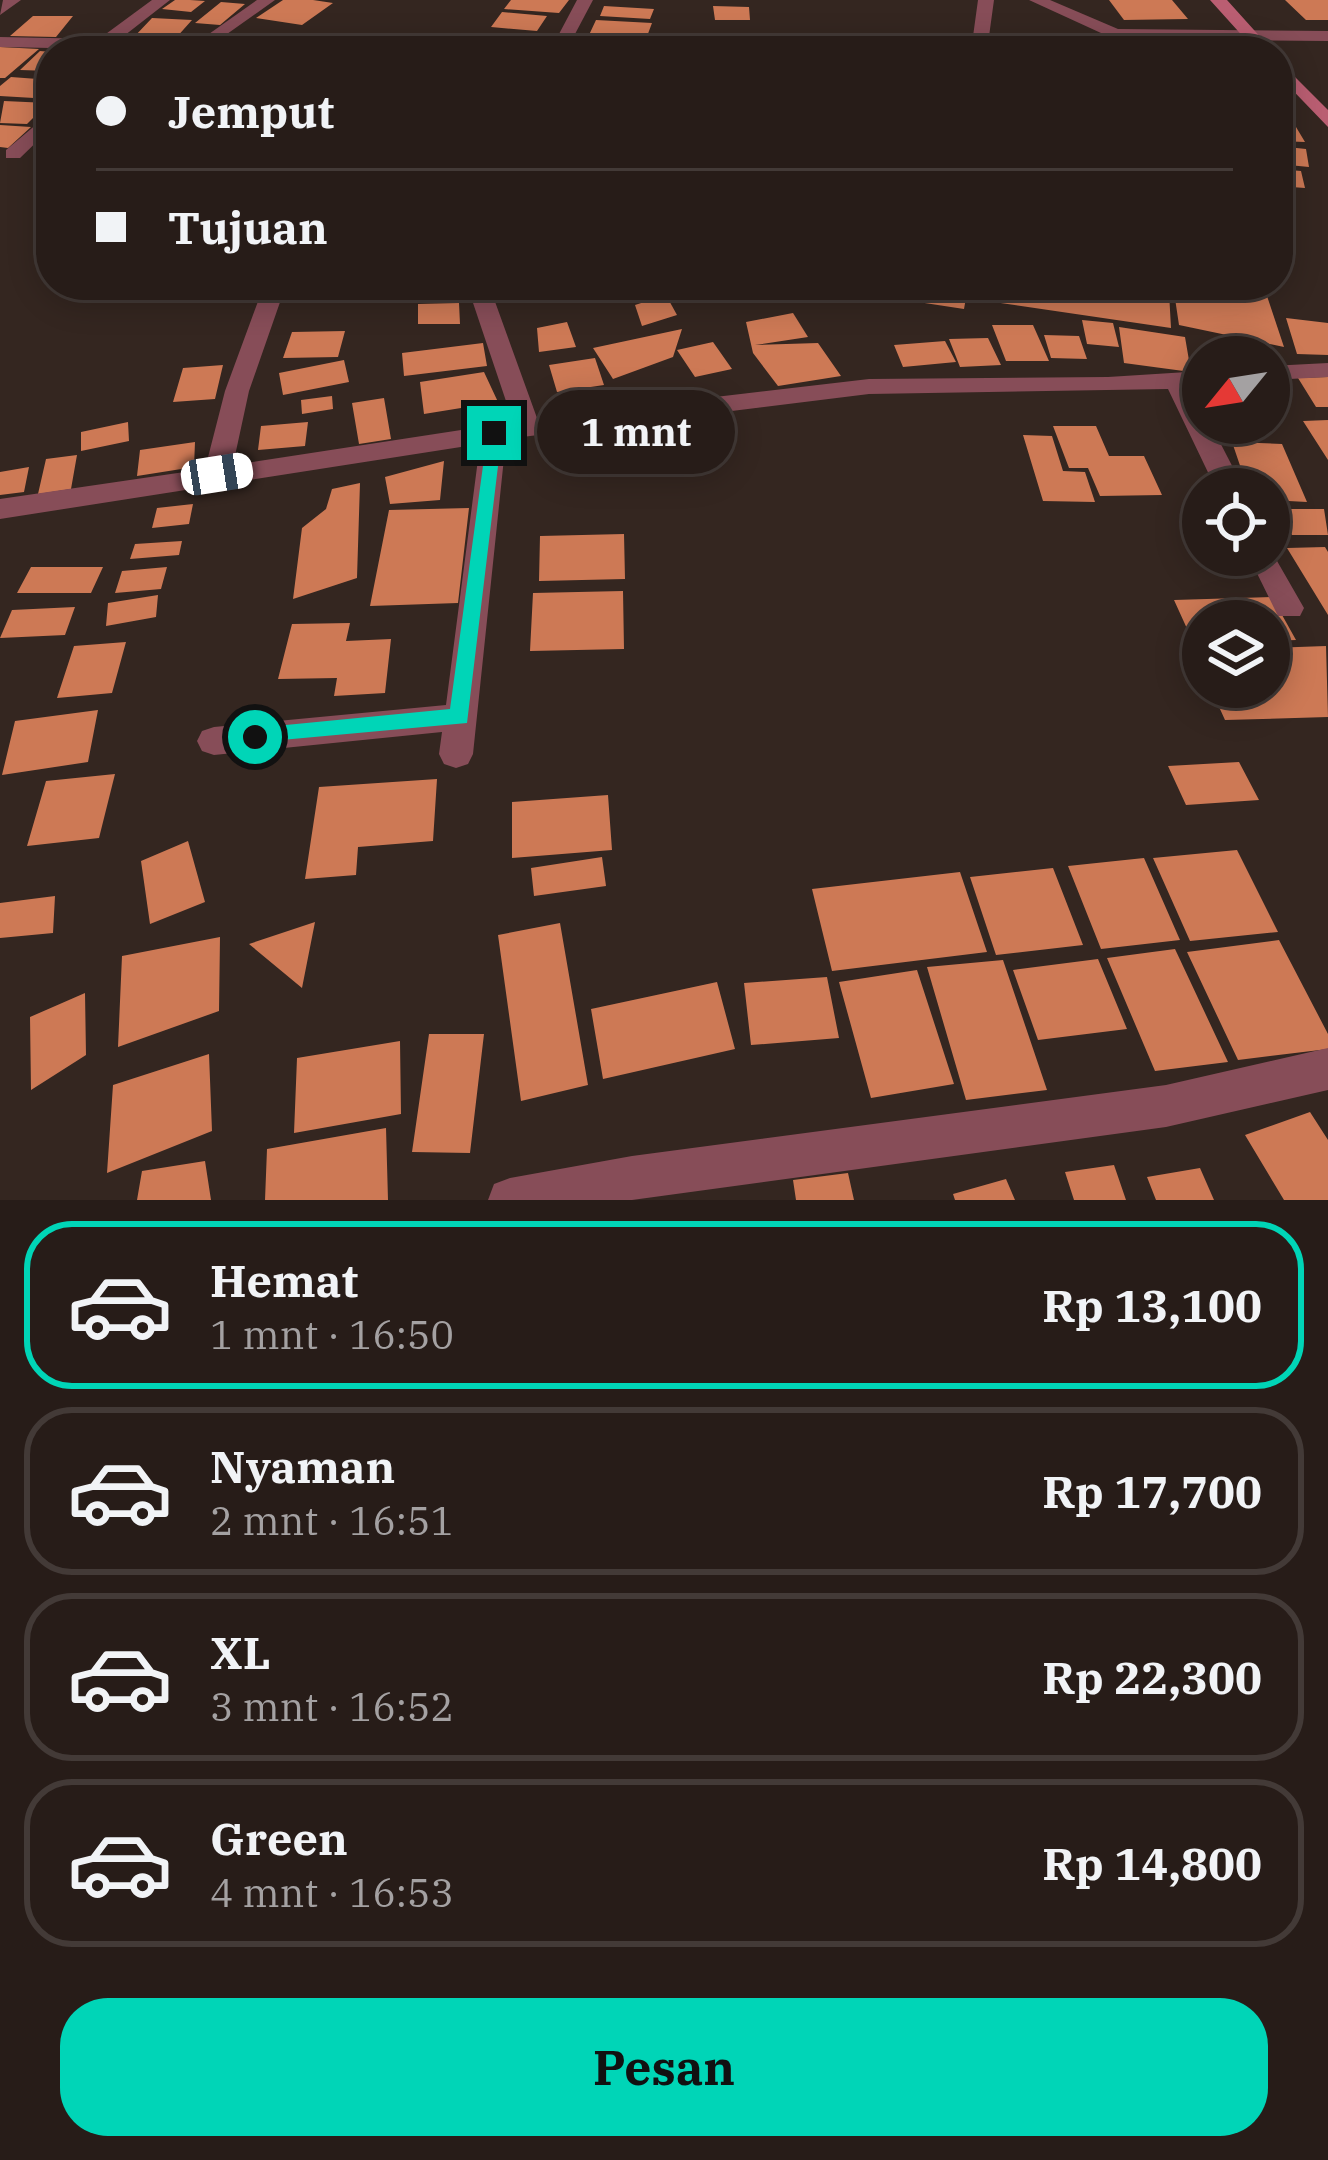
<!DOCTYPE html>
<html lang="id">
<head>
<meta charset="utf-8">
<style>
  :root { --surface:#271c18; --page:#2f2521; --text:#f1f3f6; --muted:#a4a1a2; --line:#433a37; --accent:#00d5b7 }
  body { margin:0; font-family:"IBM Plex Serif",serif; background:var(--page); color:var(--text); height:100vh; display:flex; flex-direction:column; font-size:45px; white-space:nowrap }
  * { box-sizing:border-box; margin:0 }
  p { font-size:39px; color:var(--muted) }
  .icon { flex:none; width:66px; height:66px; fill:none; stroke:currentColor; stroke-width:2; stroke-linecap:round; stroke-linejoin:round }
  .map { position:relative; height:1200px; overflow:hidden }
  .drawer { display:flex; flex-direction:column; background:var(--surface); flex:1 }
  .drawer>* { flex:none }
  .guide { position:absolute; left:36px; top:36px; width:1257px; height:264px; border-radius:48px; box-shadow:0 6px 30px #0003,0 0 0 3px var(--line); display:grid; align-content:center; height:264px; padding:0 60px; background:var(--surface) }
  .needle { width:78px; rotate:240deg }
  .fabs { position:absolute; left:1182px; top:336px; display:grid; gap:24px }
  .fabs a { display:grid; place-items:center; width:108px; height:108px; border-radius:50%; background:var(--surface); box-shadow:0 6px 30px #0003,0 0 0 3px var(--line); font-size:60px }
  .end { position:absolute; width:54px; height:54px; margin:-27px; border:15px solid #00d5b7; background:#111; box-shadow:0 0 0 6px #111 }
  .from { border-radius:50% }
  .bubble { position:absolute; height:84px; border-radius:42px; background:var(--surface); box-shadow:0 6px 30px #0003,0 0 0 3px var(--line); font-size:39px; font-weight:700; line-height:84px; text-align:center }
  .car { position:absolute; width:36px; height:72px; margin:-36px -18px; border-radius:15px; box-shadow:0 0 9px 3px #0007; background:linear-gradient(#fff 24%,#345 0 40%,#fff 0 76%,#345 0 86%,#fff 0) }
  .guide b { display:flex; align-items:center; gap:42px; height:114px; font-size:45px }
  .guide b+b { border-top:3px solid var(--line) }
  .guide i { width:30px; height:30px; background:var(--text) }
  ul { padding:21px 0 0; list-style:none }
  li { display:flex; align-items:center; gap:36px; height:168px; margin:0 24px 18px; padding:0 36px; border:6px solid var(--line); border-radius:48px }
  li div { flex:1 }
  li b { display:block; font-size:45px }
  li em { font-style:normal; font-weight:700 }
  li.active { border-color:var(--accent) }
  li>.icon { width:108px; height:108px; stroke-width:1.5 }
  .primary-button { display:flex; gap:24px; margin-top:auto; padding:24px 60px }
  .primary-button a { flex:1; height:138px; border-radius:48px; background:var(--accent); color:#111; font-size:48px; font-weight:700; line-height:138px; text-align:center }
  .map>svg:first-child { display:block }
  .building { fill:#cd7955 }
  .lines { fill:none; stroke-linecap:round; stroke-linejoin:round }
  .street { fill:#874d58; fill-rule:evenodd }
  .secondary { fill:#ba5e72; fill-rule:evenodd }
  .route { fill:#00d5b7 }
</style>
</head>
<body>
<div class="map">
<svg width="1328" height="1200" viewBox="0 0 1328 1200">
  <rect width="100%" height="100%" fill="#342620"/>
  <path class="building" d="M175,0H190L205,1L191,12L162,9Z
    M283,0H313L333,3L302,25L256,18Z
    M511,0H569L559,13L504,9Z
    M1109,0H1172L1188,19L1124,20Z
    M1285,0H1328V20H1306Z
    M221,2L245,4L220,25L195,23Z
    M604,6L654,9L650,19L600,16Z
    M713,6L749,7L750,20H715Z
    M502,12L547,16L537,31L491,27Z
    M33,16H73L56,37L10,36Z
    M152,18L192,20L175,39L134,37Z
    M596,20L652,23L646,39L589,35Z
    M448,34L519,37L513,51L439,50Z
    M581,40L637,46L634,51H574Z
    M0,47L39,49L5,78H0Z
    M40,51L51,52V71L20,70Z
    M11,77L51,80V99L0,96V86Z
    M4,101L48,103L27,124L0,123Z
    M0,125L31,127L8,148L0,147Z
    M1278,125L1296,127L1305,142L1279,141Z
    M1278,146L1306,149L1309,167L1278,164Z
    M1278,169L1301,171L1305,188L1278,186Z
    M701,285H750L752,290L706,302Z
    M848,285H906L903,301L846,292Z
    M909,285H1117L1169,292L1171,328L966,298L964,309L905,300Z
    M1173,285L1266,293L1284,347L1179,325Z
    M666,295L677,315L642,326L635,305Z
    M459,303L460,324H418V304Z
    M793,313L808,337L755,345L818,343L841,376L778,386L753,353L746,322Z
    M1286,318L1328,323V355L1297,354Z
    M1082,320L1113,323L1119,347L1087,344Z
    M567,322L576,347L539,352L537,328Z
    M992,325H1033L1049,361H1006Z
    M1119,327L1185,337L1191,372L1124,363Z
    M682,329L673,357L613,379L593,348Z
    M345,331L338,357L283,358L292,332Z
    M1044,335L1079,336L1087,359L1051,358Z
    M988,338L1001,365L960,367L949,339Z
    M945,341L956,362L903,367L894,345Z
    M713,342L732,369L695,377L677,350Z
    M483,343L487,366L404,376L402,353Z
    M595,358L604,385L557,392L549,365Z
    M344,360L349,382L283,395L279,373Z
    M223,365L215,399L173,402L183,368Z
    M484,372L498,402L424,414L420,382Z
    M1328,377V407H1316L1298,378Z
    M332,396L333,409L302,414L301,400Z
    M384,398L391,439L359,444L352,403Z
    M1328,420V460L1303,421Z
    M128,422L129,441L81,451V432Z
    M308,422L305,446L258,450L261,426Z
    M1053,426H1096L1109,456H1144L1162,495L1100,496L1088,468H1069Z
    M1023,435L1052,436L1063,471L1085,472L1095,502L1043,501Z
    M195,442L194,467L137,476L140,450Z
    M1232,442L1282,444L1307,502L1269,500V489H1248Z
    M77,455L71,489L38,494L46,459Z
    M444,461L440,500L390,504L385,477Z
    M29,467L24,492L0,495V472Z
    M360,483L357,578L293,599L302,528L326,509L332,489Z
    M193,504L189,524L152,528L157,508Z
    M469,508L458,603L370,606L389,510Z
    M1276,509H1324L1328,535H1292Z
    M624,534L625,579L539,581L540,536Z
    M182,541L179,555L130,559L135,544Z
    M1325,547L1328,552V615L1287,548Z
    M31,567H103L91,593H17Z
    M167,567L161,589L115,593L122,571Z
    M623,591L624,649L530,651L533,593Z
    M158,595L156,617L106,626L108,603Z
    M1272,597L1296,640L1269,641V621H1203V643L1194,644L1174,600Z
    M75,607L65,635L0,638L12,610Z
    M350,623L346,641L391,639L385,693L334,696L337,678L278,679L292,624Z
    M126,642L112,693L57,698L74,646Z
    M1326,646L1328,717L1225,720L1210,687H1269V648Z
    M98,710L88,762L2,775L15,721Z
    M1239,762L1259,800L1186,805L1168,766Z
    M115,774L99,838L27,846L46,781Z
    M437,779L433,841L358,847L356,875L305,879L319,787Z
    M608,795L612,850L512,858V802Z
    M188,841L205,902L150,924L141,861Z
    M1237,850L1278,932L1190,941L1153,858Z
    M602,857L606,886L534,896L531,868Z
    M1144,858L1180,940L1101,949L1068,866Z
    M1053,868L1083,945L996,955L970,877Z
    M960,872L987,952L832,971L812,889Z
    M55,896L53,933L0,938V903Z
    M315,922L302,988L249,944Z
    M560,923L588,1085L521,1101L498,935Z
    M220,937L219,1011L118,1047L122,956Z
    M1279,940L1328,1034V1049L1238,1060L1187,952Z
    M1175,949L1228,1062L1155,1071L1107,958Z
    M1098,959L1127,1029L1038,1040L1013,970Z
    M1003,960L1047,1090L966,1100L927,967Z
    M917,970L954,1084L871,1098L839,982Z
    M827,977L839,1038L751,1045L744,983Z
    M717,982L735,1049L603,1079L591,1009Z
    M85,993L86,1055L31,1090L30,1017Z
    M429,1034H484L470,1153L412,1152Z
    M400,1041L401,1114L294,1133L297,1058Z
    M209,1054L212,1131L107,1173L113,1085Z
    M1310,1112L1328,1140V1200H1284L1245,1135Z
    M386,1128L388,1200H265L267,1149Z
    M205,1161L211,1200H137L142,1171Z
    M1114,1165L1126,1200H1074L1065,1172Z
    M1200,1168L1214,1200H1156L1147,1177Z
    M848,1173L854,1200H796L793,1180Z
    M1006,1179L1015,1200H955L953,1194Z"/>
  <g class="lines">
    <path class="street" d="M3,0H21L0,15Z
      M152,0H170L120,39L199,41L257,0H275L203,51L0,47V37L99,39Z
      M577,0H593L566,51H550Z
      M978,0H994L987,51H971Z
      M1029,0H1050L1118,29L1328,31V41L1117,39L1074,51H1048L1101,33Z
      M51,112V128L20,158H6V150Z
      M264,285H286L249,391L233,465L513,422L467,285H489L537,418L869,379L1108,377L1203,371V387H1192L1203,409V423H1210L1244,489H1216L1168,389L869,394L506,439L473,754L468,764L456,768L444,764L439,754L442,732L214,755L202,751L197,741L202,731L214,727L446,705L480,444L0,519V499L205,469L225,391Z
      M1328,363V377L1269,380V366Z
      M1269,547L1304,608L1300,616H1278L1248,555H1269Z
      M1328,1048V1090L1166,1127L632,1200H488L494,1184L510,1178L632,1156L1166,1085Z"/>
    <path class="secondary" d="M1210,0H1227L1273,51H1256Z
      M1278,60L1328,110V127L1278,75Z"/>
  </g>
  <path class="route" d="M488,429L502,433L467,723L248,743L244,737L255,728L450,709Z"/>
</svg>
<div class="fabs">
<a><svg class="needle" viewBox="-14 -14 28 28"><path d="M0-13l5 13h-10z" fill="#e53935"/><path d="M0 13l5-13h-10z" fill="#a4a1a2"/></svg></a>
<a><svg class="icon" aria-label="locate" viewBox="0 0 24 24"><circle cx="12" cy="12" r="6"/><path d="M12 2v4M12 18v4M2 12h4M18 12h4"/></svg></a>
<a><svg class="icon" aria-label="layers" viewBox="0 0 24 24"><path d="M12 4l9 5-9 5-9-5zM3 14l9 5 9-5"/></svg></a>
</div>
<i class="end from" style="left:255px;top:737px"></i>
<i class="end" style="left:494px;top:433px"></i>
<div class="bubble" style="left:537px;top:390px;width:198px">1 mnt</div>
<i class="car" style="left:217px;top:474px;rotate:81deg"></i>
<div class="guide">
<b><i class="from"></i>Jemput</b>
<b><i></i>Tujuan</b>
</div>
</div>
<section class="drawer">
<ul>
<li class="active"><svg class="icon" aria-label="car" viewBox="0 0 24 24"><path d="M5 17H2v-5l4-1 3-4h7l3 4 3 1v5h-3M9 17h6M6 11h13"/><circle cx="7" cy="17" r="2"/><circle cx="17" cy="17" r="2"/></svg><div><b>Hemat</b><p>1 mnt · 16:50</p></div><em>Rp 13,100</em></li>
<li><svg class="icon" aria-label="car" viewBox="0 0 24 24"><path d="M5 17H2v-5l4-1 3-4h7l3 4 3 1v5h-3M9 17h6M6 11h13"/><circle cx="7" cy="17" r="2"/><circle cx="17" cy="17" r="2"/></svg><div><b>Nyaman</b><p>2 mnt · 16:51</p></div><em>Rp 17,700</em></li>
<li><svg class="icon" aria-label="car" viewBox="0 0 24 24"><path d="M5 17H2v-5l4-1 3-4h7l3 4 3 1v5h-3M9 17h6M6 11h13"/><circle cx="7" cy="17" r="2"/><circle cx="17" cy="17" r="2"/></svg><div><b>XL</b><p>3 mnt · 16:52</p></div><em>Rp 22,300</em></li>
<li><svg class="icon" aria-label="car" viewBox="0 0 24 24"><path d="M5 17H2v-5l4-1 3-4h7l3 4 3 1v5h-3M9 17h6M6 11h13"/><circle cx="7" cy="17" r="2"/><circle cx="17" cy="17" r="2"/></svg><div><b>Green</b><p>4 mnt · 16:53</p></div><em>Rp 14,800</em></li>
</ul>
<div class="primary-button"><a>Pesan</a></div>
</section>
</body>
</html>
